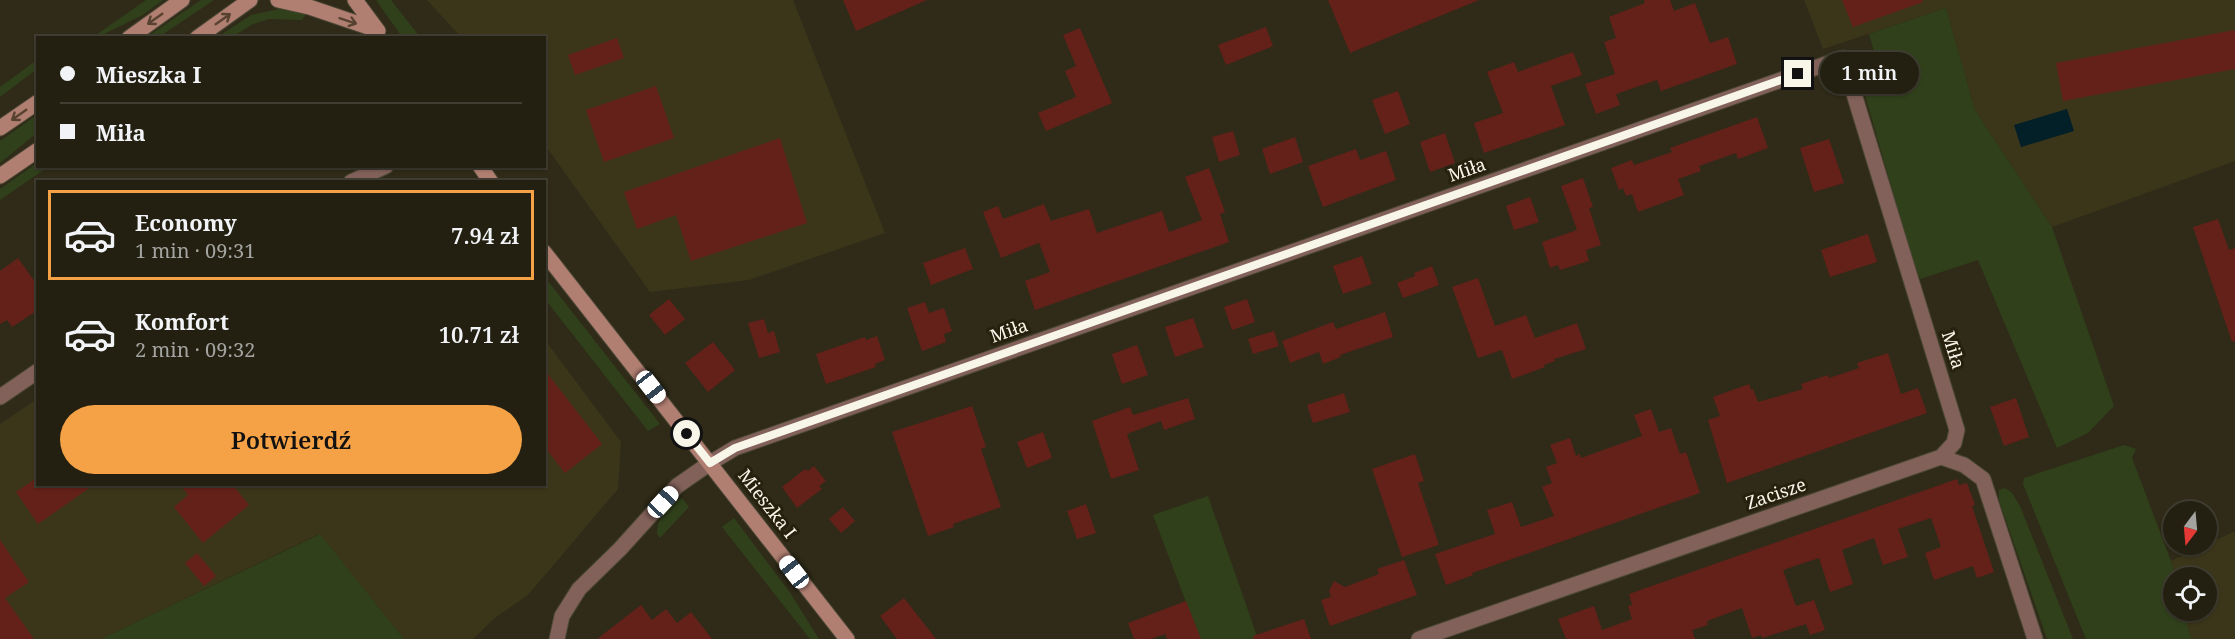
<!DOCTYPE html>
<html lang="pl">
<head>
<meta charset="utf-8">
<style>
  :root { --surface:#232012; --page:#2b281b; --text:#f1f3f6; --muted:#a3a39f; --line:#403e32; --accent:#f5a246 }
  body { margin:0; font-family:"Noto Serif",serif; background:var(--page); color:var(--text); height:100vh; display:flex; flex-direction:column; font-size:22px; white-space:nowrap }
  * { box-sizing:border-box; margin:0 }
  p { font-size:20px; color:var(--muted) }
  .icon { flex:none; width:33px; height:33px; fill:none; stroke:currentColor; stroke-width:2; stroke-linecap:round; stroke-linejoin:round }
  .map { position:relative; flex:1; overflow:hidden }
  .sheet { position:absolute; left:36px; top:180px; width:510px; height:306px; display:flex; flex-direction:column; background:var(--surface); border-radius:0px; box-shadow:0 2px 4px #0004,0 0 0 2px var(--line) }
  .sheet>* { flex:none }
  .hud { position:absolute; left:36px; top:36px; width:510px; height:132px; border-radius:0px; box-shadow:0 2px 4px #0004,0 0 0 2px var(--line); display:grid; align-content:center; height:132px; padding:0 24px; background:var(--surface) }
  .needle { width:39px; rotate:196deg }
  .tools { position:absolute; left:2163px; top:501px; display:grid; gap:12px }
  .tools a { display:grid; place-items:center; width:54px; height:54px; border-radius:50%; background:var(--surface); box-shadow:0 2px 4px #0004,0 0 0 2px var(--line); font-size:30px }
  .end { position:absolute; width:27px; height:27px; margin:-14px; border:8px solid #f8f5e9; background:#111; box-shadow:0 0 0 3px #111 }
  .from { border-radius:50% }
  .bubble { position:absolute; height:42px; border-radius:21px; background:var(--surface); box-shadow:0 2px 4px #0004,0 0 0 2px var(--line); font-size:20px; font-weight:600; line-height:42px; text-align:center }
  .car { position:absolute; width:18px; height:36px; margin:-18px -9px; border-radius:8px; box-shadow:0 0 4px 2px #0007; background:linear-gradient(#fff 24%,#345 0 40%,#fff 0 76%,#345 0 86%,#fff 0) }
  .hud b { display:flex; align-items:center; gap:21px; height:57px; font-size:22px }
  .hud b+b { border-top:2px solid var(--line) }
  .hud i { width:15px; height:15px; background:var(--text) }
  ul { padding:10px 0 0; list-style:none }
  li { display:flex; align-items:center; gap:18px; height:90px; margin:0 12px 9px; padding:0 12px; border:3px solid transparent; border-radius:0px }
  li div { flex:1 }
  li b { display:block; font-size:22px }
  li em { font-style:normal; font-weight:600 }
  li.active { border-color:var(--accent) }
  li>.icon { width:54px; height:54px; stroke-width:1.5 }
  .primary-button { display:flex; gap:12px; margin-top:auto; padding:12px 24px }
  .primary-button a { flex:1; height:69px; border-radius:36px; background:var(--accent); color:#111; font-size:24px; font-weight:600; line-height:69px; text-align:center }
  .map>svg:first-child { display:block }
  .built { fill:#3b351a }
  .green { fill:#30401b }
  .water { fill:#032029 }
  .building { fill:#632119 }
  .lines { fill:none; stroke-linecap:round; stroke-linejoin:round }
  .street-casing { stroke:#4b4735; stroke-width:17 }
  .secondary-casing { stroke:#4b4735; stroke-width:17 }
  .street { stroke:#816159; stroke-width:15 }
  .secondary { stroke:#b17f72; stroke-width:15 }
  .oneway { stroke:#574231 }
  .route { stroke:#f8f5e9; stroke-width:8 }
  .labels { text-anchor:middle; stroke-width:6; stroke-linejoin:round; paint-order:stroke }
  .street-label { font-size:18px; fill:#f8f5e9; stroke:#26210e }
</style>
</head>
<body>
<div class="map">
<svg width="2235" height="639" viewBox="0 0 2235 639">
  <rect width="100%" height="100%" fill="#2f2b18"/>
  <path class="built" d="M427,0H793L885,233L749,280L650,292L545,145L544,38L461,37Z
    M1804,0H2235V161L2052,227L1975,110L1946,8L1823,49Z
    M545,340L621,442L618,489L528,595L496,617L473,639H404L319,534L101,639H0V424L37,399L38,484H544Z
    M2235,531V639H2191L2184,611L2206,610V578L2175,577L2171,561Z"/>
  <path class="green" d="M146,0H163L141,16L98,37H93Z
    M201,0H214L159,37H147Z
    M376,0H391L420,37H402Z
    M1946,8L1975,110L2052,227L2114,406L2088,433L2057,448L1978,260L1920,279L1911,255L1861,81L1880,72L1869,34Z
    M279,9L307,13L302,20L269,19L253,24L232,37L216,38L251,15Z
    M37,60V69L0,97V87Z
    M37,115V133L0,163V141Z
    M37,163L38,166L48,167L0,200V189Z
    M544,276L660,424L648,431L545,299Z
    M2124,445L2136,449L2132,458L2171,561L2175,577L2174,578V610L2184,611L2191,639H2086L2023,484L2024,478Z
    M2005,488L2012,493L2020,506L2073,639H2047L1999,500V490Z
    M1208,496L1258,639H1200L1153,515Z
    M682,498L689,507L660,538L657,534C656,519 669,504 682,498Z
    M734,518L791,594L819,639H810L722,527Z
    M320,534L404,639H101Z"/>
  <path class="water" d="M2067,109L2074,131L2021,147L2014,125Z"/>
  <path class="building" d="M843,0H927L856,31Z
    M1328,0H1479L1350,53Z
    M1644,0H1670L1674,11L1695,3L1710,43L1728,37L1737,64L1661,91L1657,80L1616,94L1620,105L1596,114L1585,84L1615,74L1604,42L1616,38L1609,17L1645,3Z
    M1842,0H1922L1923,2L1853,27Z
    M1266,27L1273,46L1226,65L1218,45Z
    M1080,28L1112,103L1046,131L1038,113L1076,97L1065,71L1076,66L1063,35Z
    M2235,30V69L2063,101L2056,63Z
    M617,38L624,58L575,75L568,55Z
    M1573,52L1582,75L1551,86L1565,125L1484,153L1474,123L1503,113L1487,72L1514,62L1518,72Z
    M656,86L674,138L604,162L586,110Z
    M1398,91L1410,124L1385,134L1372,100Z
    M1757,117L1768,148L1738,159L1736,153L1699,166L1701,171L1678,179L1684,195L1638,212L1632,194L1626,196L1623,188L1619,190L1611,168L1632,160L1634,165L1672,152L1670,148Z
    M1233,131L1240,155L1219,162L1212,137Z
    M1445,133L1455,163L1430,172L1420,142Z
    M1295,137L1303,162L1270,174L1262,149Z
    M780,138L807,223L691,261L676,215L637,229L624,192Z
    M1829,139L1844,183L1814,192L1800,148Z
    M1356,149L1360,160L1386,151L1396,180L1323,207L1308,166Z
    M1209,168L1225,212L1220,214L1229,242L1035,310L1025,281L1050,272L1039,243L1001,258L983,212L998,206L1003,219L1044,204L1051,221L1089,209L1097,233L1162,211L1169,232L1202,220L1185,177Z
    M1583,178L1593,207L1589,208L1601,245L1586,250L1589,261L1560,270L1558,265L1550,268L1542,242L1577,230L1561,186Z
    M1530,197L1539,222L1514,230L1506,206Z
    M2218,219L2229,250L2235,248V341L2232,342L2193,227Z
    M1868,234L1877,262L1830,277L1821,250Z
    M965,248L973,269L931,285L923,263Z
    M1362,256L1372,284L1343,294L1333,266Z
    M18,258L38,286V310L12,327L7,320L0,324V271Z
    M1432,266L1439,285L1403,298L1397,283L1415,276L1414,273Z
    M1478,278L1495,326L1526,315L1535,338L1577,323L1586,349L1554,359L1555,361L1544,365L1545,367L1512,379L1502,350L1478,358L1452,287Z
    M669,299L685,319L665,335L649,315Z
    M1247,299L1255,322L1232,330L1224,307Z
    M925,302L929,313L944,308L952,331L944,334L946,342L922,351L907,308Z
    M1385,312L1393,337L1340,355L1341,357L1323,364L1319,352L1290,363L1282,341L1333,322L1336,329Z
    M1193,318L1204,347L1175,357L1165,327Z
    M764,319L768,333L774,331L780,352L759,358L748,323Z
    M1274,331L1279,346L1253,354L1248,339Z
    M877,336L885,360L875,364L876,367L826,384L816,354L865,337L866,340Z
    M713,342L735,370L708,392L685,363Z
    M1137,345L1148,375L1122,384L1112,354Z
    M1888,353L1901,394L1918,388L1927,413L1727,483L1708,420L1720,416L1713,397L1749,384L1751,390L1753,389L1758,402L1803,389L1801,384L1828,375L1829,378L1859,368L1857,363Z
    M544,369L602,444L565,473L544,446Z
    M1344,393L1350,412L1313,423L1307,405Z
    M1188,398L1195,419L1164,430L1161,421L1127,434L1139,470L1111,479L1092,421L1130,407L1133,415Z
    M2016,398L2029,437L2004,446L1990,407Z
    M972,406L986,447L981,449L1001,507L953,524L954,527L928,536L892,432Z
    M1651,409L1659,432L1671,428L1680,454L1686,452L1700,493L1472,573L1473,575L1446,585L1435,554L1495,534L1487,510L1512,502L1521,527L1554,516L1542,487L1552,483L1546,467L1557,463L1550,445L1570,438L1576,456L1580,454L1581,458L1642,436L1634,415Z
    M1043,432L1052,458L1027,468L1017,442Z
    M1415,454L1424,481L1418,483L1439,545L1402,557L1372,469Z
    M814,466L826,481L819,486L822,489L797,508L782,487L805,469L808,471Z
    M38,477V484H95L38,524L16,492Z
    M1957,479L1959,485L1967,483L1975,505L1972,506L1994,572L1977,578L1973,566L1934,580L1925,553L1941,547L1931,518L1898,529L1908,557L1883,565L1874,538L1842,550L1853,584L1830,592L1819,558L1783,570L1796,606L1814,600L1825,630L1810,635L1806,624L1762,638L1761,635L1752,638L1742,608L1707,621L1708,625L1692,630L1695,639H1566L1558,619L1594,606L1602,630L1632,619L1628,606L1632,605L1629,594Z
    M180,484H232L249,505L203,543L174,507L188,495Z
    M1086,504L1096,533L1077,539L1067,511Z
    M843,507L855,521L841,533L829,519Z
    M0,540L29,582L5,598L34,639H0Z
    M197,553L216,576L204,586L185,563Z
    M1404,560L1417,595L1330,626L1321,600L1331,597L1329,591L1334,581L1345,587L1379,574L1377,569Z
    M904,598L936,639H897L880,616Z
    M1186,601L1201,639H1167L1165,634L1151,639H1134L1128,623Z
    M641,605L652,620L666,609L677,623L691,612L712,639H597Z
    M1304,619L1311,639H1253V636Z"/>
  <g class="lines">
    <defs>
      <path id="street" d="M351,182L386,166
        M0,397L38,371
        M557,639L562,616L579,589L620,549L677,486L710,463L735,448L1843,58L1957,430L1954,443L1941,457
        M1419,639L1941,457L1964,465L1983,479L2035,639"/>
      <path id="secondary" d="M278,0L309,7L377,30
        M355,0L378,31
        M129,38L182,0
        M197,38L250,0
        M0,128L38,102
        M480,166L491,182
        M0,176L38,150
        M544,252L847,639"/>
    </defs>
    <use href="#street" class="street-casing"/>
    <use href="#secondary" class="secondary-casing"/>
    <use href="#street" class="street"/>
    <use href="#secondary" class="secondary"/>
  </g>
  <defs><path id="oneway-shaft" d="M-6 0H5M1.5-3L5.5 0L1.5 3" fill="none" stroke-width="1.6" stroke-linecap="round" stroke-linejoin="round" transform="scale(1.5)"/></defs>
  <g class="oneway">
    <use href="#oneway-shaft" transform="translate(155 19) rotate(145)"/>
    <use href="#oneway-shaft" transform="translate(223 19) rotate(-35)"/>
    <use href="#oneway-shaft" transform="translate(348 21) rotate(18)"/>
    <use href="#oneway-shaft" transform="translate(19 115) rotate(145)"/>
  </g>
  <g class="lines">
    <path class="route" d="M687,434L710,463L735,448L1798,74"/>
  </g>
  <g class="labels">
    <g class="street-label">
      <text transform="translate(1467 170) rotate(-19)" y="6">Miła</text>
      <text transform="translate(1009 331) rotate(-19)" y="6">Miła</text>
      <text transform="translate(1953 350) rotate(73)" y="6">Miła</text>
      <text transform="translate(1776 494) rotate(-19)" y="6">Zacisze</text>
      <text transform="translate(767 504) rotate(52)" y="6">Mieszka I</text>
    </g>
  </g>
</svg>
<div class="tools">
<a><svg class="needle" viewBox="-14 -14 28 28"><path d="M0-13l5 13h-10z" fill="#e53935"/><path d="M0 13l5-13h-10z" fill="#a3a39f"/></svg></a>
<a><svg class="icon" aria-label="locate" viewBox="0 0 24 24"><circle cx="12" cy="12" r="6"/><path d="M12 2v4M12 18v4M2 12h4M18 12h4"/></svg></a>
</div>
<i class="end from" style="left:687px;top:434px"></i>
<i class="end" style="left:1798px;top:74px"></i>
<div class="bubble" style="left:1820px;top:52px;width:99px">1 min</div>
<i class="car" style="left:651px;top:387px;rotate:142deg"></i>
<i class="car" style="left:663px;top:502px;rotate:43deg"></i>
<i class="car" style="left:794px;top:572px;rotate:322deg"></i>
<div class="hud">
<b><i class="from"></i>Mieszka I</b>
<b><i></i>Miła</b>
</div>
<section class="sheet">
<ul>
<li class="active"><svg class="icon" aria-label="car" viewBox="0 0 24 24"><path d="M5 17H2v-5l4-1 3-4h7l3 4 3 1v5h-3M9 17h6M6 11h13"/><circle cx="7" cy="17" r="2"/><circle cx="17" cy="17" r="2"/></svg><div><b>Economy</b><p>1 min · 09:31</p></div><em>7.94 zł</em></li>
<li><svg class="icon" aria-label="car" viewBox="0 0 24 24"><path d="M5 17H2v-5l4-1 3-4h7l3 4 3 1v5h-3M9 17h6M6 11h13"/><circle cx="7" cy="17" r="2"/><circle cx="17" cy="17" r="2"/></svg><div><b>Komfort</b><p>2 min · 09:32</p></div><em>10.71 zł</em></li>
</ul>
<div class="primary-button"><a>Potwierdź</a></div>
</section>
</div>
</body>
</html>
